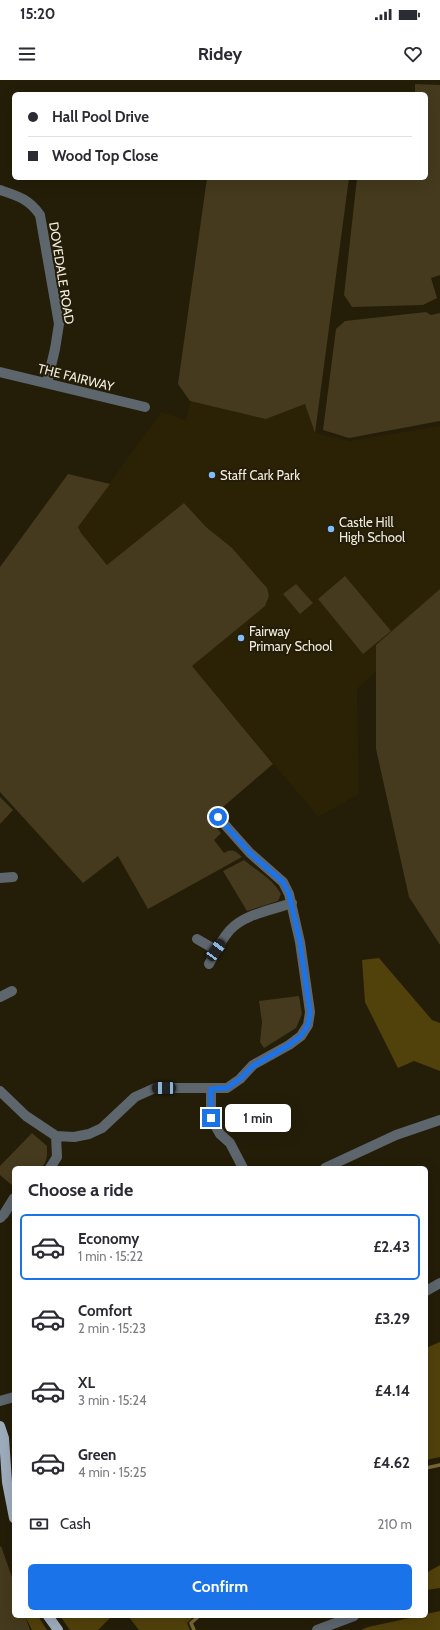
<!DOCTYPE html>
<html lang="en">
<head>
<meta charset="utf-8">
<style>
  :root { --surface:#fff; --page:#f7f7f7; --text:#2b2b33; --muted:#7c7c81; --line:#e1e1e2; --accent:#1a73e8 }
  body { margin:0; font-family:Cabin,sans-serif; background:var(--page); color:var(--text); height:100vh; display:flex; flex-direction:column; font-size:15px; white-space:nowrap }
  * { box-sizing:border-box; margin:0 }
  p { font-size:13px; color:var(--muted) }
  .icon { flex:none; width:22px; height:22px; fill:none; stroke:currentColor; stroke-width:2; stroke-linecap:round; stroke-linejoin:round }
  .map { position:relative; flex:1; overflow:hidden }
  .drawer { position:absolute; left:12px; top:1086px; width:416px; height:452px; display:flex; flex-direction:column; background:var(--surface); border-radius:6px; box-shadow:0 4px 16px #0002 }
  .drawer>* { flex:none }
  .hud { position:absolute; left:12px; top:12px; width:416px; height:88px; border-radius:6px; box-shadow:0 4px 16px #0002; display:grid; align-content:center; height:88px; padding:0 16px; background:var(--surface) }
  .end { position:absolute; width:18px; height:18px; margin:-9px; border:5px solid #1a73e8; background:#fff; box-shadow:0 0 0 2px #fff }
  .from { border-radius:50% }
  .bubble { position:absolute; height:28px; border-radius:6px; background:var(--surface); box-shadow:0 4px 16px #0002; font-size:13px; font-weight:700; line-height:28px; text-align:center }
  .car { position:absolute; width:12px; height:24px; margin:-12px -6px; border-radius:5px; box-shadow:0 0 3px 1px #0007; background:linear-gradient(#222 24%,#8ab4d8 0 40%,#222 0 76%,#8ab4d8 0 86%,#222 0) }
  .hud b { display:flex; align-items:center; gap:14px; height:38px; font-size:15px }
  .hud b+b { border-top:1px solid var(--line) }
  .hud i { width:10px; height:10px; background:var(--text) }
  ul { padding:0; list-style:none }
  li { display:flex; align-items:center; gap:12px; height:66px; margin:0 8px 6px; padding:0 8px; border:2px solid transparent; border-radius:6px }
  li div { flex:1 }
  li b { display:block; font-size:15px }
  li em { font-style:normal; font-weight:700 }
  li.active { border-color:var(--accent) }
  li>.icon { width:36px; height:36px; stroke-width:1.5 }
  h2 { padding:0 16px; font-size:18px; line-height:48px }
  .pay { display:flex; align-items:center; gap:10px; height:44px; padding:0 16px; font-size:15px }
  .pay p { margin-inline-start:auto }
  .cta { display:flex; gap:8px; margin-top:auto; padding:8px 16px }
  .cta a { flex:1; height:46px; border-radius:6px; background:var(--accent); color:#fff; font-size:16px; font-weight:700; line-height:46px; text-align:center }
  .status { display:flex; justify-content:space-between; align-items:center; height:28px; padding:0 20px; background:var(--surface); direction:ltr }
  .status svg { height:11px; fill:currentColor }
  header { display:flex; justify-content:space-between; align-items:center; height:52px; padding:0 16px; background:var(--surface); font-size:18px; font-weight:700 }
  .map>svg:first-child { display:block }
  .built { fill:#2b2105 }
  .green { fill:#453a1d }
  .forest { fill:#51410b }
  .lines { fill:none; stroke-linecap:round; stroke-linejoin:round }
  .stream { stroke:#786735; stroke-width:3.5 }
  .minor { stroke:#5d656d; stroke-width:10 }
  .major { stroke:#9eadbe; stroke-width:10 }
  .route { stroke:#1a73e8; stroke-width:5 }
  .poi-dot { fill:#81bdfa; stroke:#241d08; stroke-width:1.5 }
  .labels { text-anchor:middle; stroke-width:4; stroke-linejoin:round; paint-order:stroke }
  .street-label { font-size:13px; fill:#f1ede0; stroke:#241d08 }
  .poi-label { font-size:13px; fill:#f1ede0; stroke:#241d08; text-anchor:start }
</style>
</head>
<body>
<div class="status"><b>15:20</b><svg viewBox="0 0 49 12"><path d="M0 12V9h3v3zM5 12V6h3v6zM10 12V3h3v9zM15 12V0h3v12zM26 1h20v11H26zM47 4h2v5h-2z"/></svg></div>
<header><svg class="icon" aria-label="menu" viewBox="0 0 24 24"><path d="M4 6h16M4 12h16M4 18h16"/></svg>Ridey<svg class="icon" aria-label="heart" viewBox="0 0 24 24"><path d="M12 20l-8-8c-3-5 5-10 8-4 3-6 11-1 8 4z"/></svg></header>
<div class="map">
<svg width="440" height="1550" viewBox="0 0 440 1550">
  <rect width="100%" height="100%" fill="#241d08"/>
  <path class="built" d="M190,321L266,339L306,324L315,353L350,361L440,346V534L357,609L359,714L318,737L81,453L78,447L161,332L186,340Z"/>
  <path class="green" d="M415,4L440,5V195L431,198L437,218L423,225L352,227L344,215L357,98H426V14H415Z
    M207,98H349L315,353L305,324L266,339L190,321L178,304Z
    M426,232L431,235L440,233V341L349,358L323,350L336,249L345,241Z
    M68,394L110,404L78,447L81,453L107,485L184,423L206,447L232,468L267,508L269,516L265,526L192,586L273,684L209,739L221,753L214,760L224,773C232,768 236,771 242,777L148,829L118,776L83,803L0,712V487Z
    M345,496L391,551L363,574L318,519Z
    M296,504L313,523L300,534L283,514Z
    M440,509V865L409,817L376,669V565Z
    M0,717L13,730L0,744Z
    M244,780C257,791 273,799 281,814L278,821L247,831L223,791Z
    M299,916L302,934L296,948L264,968L260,962L262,942L259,921Z
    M32,1053L47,1066C47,1075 48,1083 40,1088H14V1107L0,1095V1086Z
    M1,1466L14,1503V1536H25L30,1550H0V1467Z"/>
  <path class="forest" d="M379,878L432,940L440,943V991L414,981L398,988L365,922L362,880Z
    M440,1262V1377L426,1380V1268Z
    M440,1485V1508L426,1510V1493Z
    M440,1531V1550H361L368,1547L419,1536H426V1534Z
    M25,1536H38L47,1550H32Z
    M60,1536H112L98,1550H70Z
    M128,1536H194L187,1543L190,1550H139Z"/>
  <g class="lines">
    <path class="stream" d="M426,1388L440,1385
      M194,1550L191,1543L199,1536"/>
    <path class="minor" d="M0,110C18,116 29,119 40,135L59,244L55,269L47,303
      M0,292L145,327
      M0,798L13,797
      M197,859L216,870
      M209,884C215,872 221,860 230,850C245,834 272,830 292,823
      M0,917L12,911
      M211,1009V1038L220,1054L230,1063L243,1088
      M0,1011L26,1036L56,1056L74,1057L89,1054L102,1048L135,1017L155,1008H227L240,999L253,985L289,965L301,956L308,945L310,932L300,862L289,814L283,802L250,773L218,737
      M50,1088L57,1077L56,1056
      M325,1088L396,1055L440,1040
      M0,1138L4,1134L14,1118
      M426,1211L440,1203
      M0,1321L14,1317
      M317,1550L354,1536"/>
    <path class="major" d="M0,1346L4,1358L7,1402L14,1438
      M48,1536L58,1550"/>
  </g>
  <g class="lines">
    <path class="route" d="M211,1038V1009L227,1008L240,999L253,986L289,965L301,956L308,945L310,932L300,862L289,814L283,802L250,773L218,737"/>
  </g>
  <g class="poi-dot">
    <circle cx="212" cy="395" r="4"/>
    <circle cx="331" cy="449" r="4"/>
    <circle cx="241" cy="558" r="4"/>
  </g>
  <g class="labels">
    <g class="street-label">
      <text transform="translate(62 193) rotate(81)" y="5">DOVEDALE ROAD</text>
      <text transform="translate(76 297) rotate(14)" y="5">THE FAIRWAY</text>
    </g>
    <g class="poi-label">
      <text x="220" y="400">Staff Cark Park</text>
      <text x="339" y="447">Castle Hill<tspan x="339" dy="15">High School</tspan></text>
      <text x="249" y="556">Fairway<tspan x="249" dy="15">Primary School</tspan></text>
    </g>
  </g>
</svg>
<i class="end from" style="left:218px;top:737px"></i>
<i class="end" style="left:211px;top:1038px"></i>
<div class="bubble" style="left:225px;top:1024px;width:66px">1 min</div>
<i class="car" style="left:216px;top:870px;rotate:36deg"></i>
<i class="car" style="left:164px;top:1008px;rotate:271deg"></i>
<div class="hud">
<b><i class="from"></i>Hall Pool Drive</b>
<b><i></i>Wood Top Close</b>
</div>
<section class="drawer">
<h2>Choose a ride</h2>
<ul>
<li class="active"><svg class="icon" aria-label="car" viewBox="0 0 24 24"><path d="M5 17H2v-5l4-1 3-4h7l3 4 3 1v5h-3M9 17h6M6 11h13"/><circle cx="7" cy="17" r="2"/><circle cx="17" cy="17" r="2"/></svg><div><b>Economy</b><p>1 min · 15:22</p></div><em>£2.43</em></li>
<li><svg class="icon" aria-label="car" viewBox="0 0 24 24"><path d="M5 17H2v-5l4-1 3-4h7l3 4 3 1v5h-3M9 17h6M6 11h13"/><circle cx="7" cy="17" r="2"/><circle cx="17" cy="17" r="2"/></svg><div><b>Comfort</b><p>2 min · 15:23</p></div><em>£3.29</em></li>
<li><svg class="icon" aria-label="car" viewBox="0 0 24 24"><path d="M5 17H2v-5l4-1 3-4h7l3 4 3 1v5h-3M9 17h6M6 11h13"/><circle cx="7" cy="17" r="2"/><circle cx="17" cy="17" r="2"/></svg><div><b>XL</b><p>3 min · 15:24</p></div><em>£4.14</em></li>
<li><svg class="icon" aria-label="car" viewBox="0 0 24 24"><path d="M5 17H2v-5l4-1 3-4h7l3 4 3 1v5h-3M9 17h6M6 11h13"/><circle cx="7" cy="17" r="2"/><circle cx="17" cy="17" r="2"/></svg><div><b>Green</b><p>4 min · 15:25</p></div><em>£4.62</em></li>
</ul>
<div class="pay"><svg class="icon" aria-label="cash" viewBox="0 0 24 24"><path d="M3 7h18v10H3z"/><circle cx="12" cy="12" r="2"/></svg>Cash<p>210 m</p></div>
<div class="cta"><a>Confirm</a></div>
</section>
</div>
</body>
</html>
